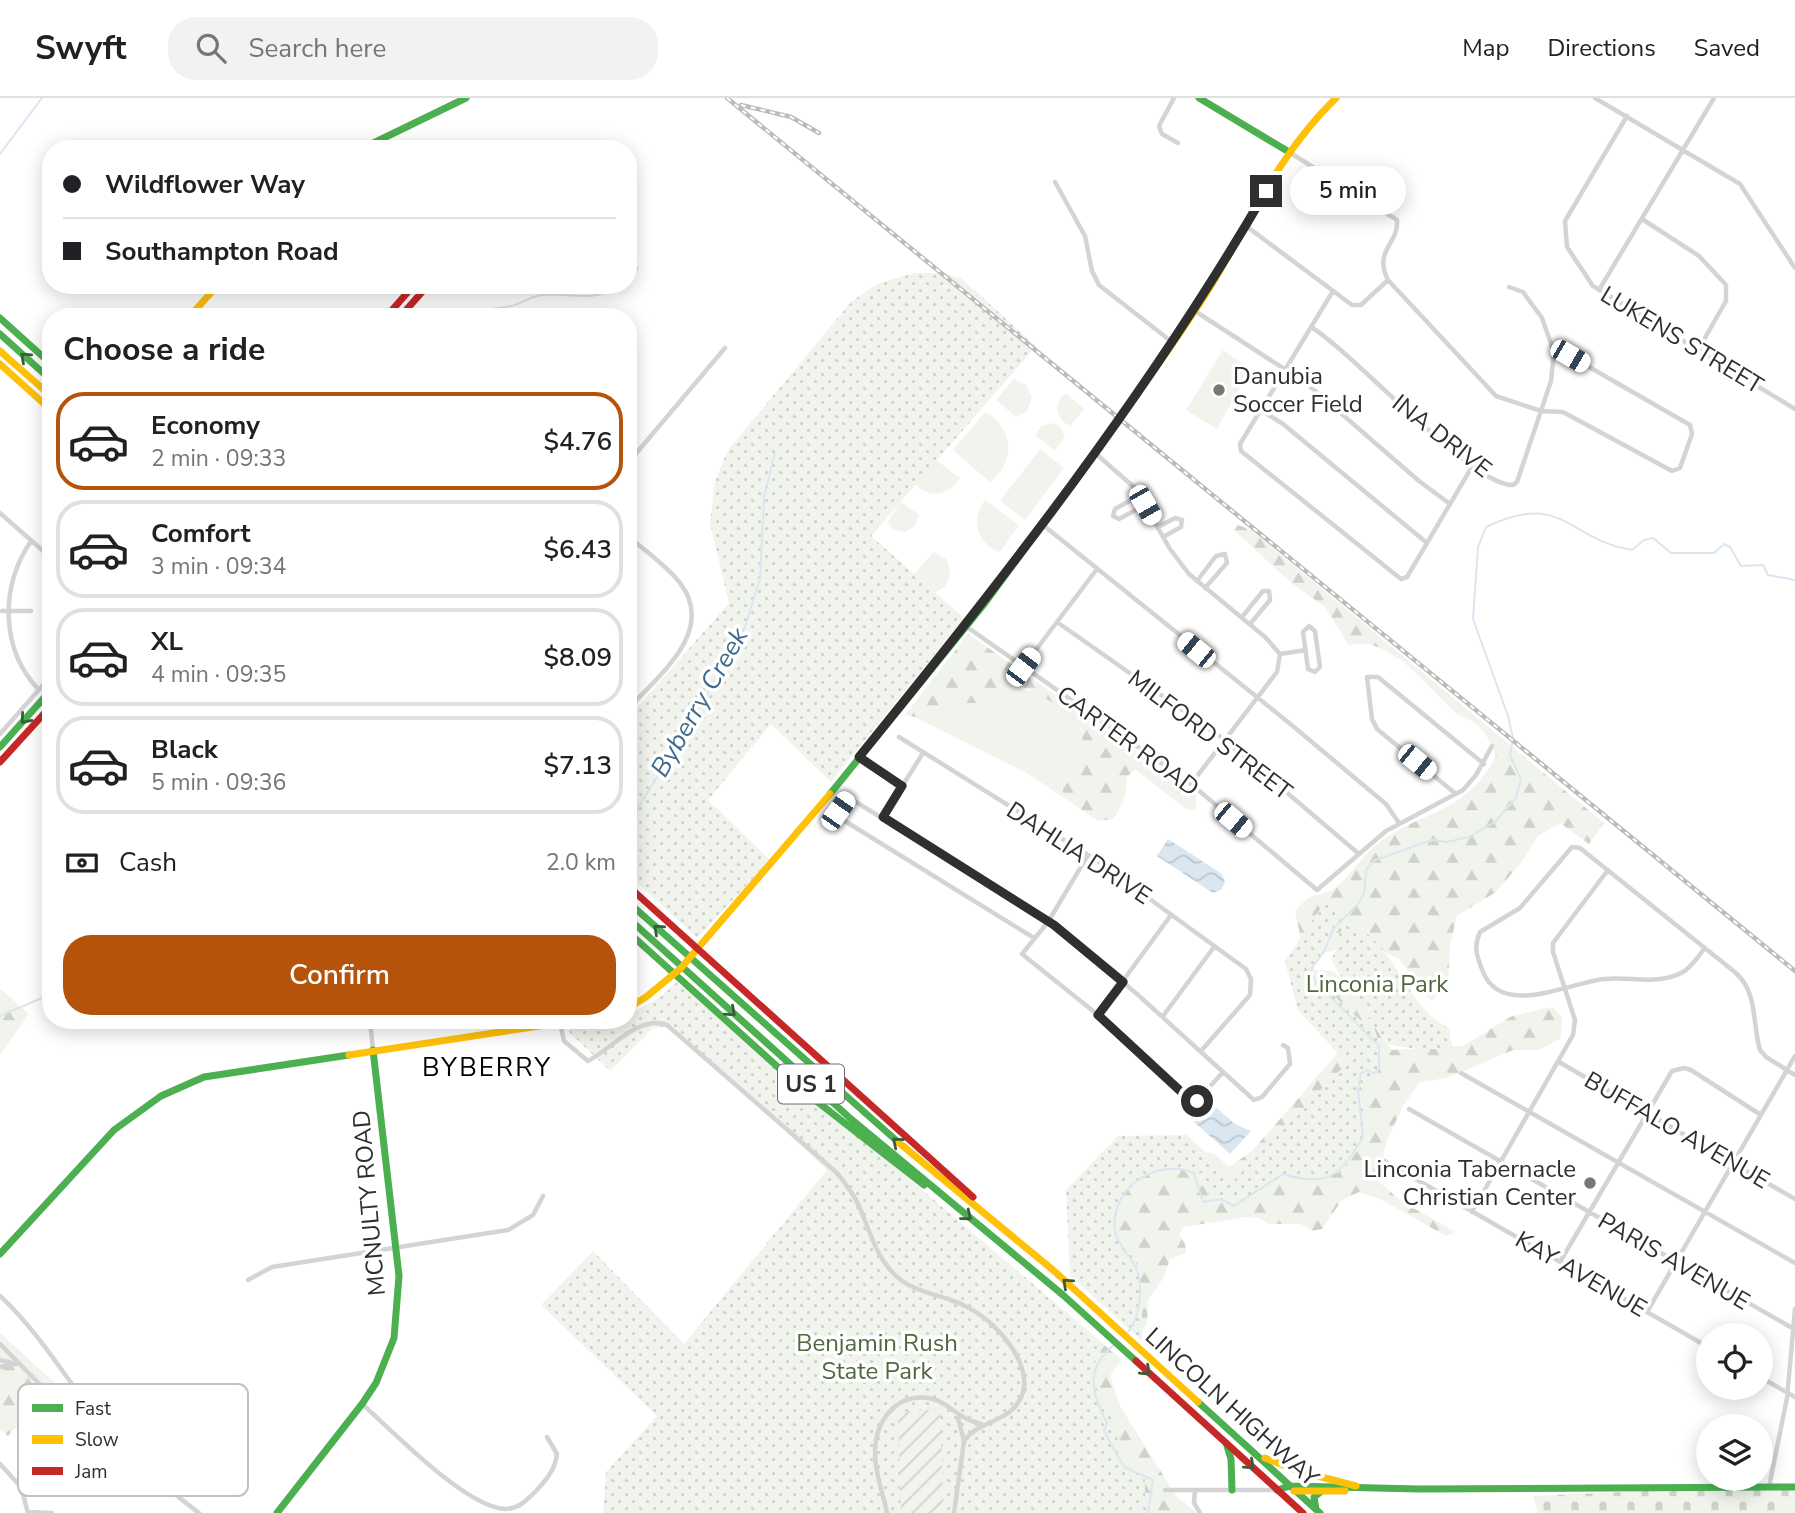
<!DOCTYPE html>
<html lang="en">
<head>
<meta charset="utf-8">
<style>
  :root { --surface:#fff; --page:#f2f2f2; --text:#202124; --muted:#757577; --line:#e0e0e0; --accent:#b45309 }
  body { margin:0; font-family:"Nunito Sans",sans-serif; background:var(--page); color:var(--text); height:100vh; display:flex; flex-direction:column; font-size:26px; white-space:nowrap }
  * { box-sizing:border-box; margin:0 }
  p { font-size:23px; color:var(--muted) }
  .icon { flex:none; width:38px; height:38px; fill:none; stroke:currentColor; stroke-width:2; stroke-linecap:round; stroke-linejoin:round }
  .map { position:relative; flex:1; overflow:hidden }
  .panel { position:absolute; left:42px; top:210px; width:595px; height:721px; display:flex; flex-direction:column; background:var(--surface); border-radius:28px; box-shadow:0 4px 18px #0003 }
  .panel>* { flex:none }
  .top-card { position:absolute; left:42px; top:42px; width:595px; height:154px; border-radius:28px; box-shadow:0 4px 18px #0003; display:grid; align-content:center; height:154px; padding:0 21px; background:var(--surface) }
  .tools { position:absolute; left:1696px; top:1225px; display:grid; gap:14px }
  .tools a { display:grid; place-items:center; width:77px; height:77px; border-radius:50%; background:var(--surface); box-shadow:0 4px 18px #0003; font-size:35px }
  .end { position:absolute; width:32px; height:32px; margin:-16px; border:9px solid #2f2f2f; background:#fff; box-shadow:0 0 0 4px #fff }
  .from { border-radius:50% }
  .bubble { position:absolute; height:49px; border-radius:24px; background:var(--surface); box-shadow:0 4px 18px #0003; font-size:23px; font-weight:600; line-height:49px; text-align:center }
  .car { position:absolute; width:21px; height:42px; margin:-21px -10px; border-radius:9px; box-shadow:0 0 5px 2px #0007; background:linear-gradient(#fff 24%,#345 0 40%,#fff 0 76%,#345 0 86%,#fff 0) }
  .top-card b { display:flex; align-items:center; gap:24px; height:66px; font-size:26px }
  .top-card b+b { border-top:2px solid var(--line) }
  .top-card i { width:18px; height:18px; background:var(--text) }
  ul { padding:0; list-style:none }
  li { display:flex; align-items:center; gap:21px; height:98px; margin:0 14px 10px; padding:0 7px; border:4px solid var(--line); border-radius:28px }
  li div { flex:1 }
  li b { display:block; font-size:26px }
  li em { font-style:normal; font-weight:600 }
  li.on { border-color:var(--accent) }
  li>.icon { width:63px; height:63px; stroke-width:1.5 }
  h2 { padding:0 21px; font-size:32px; line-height:84px }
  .pay { display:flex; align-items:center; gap:18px; height:77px; padding:0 21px; font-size:26px }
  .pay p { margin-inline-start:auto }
  .button { display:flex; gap:14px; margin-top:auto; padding:14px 21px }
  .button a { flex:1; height:80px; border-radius:28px; background:var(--accent); color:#fff; font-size:28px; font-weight:600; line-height:80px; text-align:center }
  header { display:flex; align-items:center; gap:42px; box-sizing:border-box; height:98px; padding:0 35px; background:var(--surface); border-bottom:2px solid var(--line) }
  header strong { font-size:33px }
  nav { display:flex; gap:38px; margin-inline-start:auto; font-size:24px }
  .search { width:490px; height:63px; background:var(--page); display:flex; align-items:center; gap:18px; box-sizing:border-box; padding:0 24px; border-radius:28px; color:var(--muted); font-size:26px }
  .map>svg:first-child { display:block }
  .grass { fill:#f0f4ec }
  .forest { fill:url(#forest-firs) }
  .cemetery { fill:url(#cemetery-stones) }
  .park { fill:url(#park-dots) }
  .garden { fill:url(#garden-furrows) }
  .water { fill:url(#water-waves) }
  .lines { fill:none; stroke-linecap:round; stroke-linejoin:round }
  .stream { stroke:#dae6f0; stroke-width:2 }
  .street { stroke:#d4d4d4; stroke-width:4.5 }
  .fast { stroke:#4caf50; stroke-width:7 }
  .slow { stroke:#ffc107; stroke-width:7 }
  .jam { stroke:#c62828; stroke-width:7 }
  .rail-casing { stroke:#bbb; stroke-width:4.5 }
  .rail { stroke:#fff; stroke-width:2; stroke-dasharray:5; stroke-linecap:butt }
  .fast-bridge { stroke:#4caf50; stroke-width:7 }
  .oneway { stroke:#395c3b }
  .route { stroke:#2f2f2f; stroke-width:9 }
  .poi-dot { fill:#787878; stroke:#fff; stroke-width:2.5 }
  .labels { text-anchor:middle; stroke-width:7; stroke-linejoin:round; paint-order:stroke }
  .shield { fill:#fff; stroke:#6d6d6d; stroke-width:2 }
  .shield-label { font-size:23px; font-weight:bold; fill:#2f2f2f }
  .street-label { font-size:24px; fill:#2f2f2f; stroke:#fff }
  .poi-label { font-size:24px; fill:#2f2f2f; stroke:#fff; text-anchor:start }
  .park-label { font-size:24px; fill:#4f683e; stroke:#fff }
  .water-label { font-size:26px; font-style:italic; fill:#406b8d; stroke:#fff }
  .neighbourhood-label { font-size:26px; letter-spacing:2px; fill:#000; stroke:#fff }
  .key { fill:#fff; stroke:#c1c1c1; stroke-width:2 }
  .key-label { font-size:19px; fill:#2f2f2f }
</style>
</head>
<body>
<header>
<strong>Swyft</strong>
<div class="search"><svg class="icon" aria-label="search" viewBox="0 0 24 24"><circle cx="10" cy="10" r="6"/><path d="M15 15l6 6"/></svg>Search here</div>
<nav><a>Map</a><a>Directions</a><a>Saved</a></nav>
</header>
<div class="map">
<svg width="1795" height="1415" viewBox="0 0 1795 1415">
  <defs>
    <pattern id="forest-firs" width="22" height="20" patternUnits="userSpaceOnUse" patternTransform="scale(1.75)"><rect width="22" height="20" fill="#f0f4ec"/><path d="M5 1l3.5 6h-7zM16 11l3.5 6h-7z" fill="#ced2cb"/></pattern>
    <pattern id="cemetery-stones" width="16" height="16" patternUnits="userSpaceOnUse" patternTransform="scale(1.75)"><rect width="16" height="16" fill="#f0f4ec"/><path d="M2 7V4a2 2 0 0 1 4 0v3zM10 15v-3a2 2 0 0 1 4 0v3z" fill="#ced2cb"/></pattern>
    <pattern id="park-dots" width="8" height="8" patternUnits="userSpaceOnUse" patternTransform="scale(1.75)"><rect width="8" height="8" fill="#f0f4ec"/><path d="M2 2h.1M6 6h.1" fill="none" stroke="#ced2cb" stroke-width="1.8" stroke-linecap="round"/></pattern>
    <pattern id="garden-furrows" width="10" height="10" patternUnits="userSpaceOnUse" patternTransform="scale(1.75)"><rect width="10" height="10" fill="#f0f4ec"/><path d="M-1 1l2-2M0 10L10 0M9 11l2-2" fill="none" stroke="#ced2cb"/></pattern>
    <pattern id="water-waves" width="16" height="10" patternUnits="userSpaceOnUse" patternTransform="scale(1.75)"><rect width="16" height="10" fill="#dae6f0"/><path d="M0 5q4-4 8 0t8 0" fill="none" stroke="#bbc6ce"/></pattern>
  </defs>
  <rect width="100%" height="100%" fill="#fff"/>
  <path class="grass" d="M1223,252L1250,271L1217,331L1186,312Z
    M1014,281L1026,287L1032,299L1027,313L1016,319L996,302Z
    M1066,295L1084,311L1070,328C1055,321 1053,306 1066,295Z
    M985,314C1014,329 1016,365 990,384L953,352Z
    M1054,325L1061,330L1065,338L1055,353L1035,337L1042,328Z
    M1040,351L1064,370L1025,422L1000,403Z
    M935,361L960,380C949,398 930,401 915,386Z
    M985,402L1019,427L1000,454C977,446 970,422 985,402Z
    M901,404L919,417L915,428L905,434L894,432L887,424Z
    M934,454L946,461C954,476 949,491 932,495L912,478Z
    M1011,588C1038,592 1083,611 1083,645C1083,661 1071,676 1062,689L1064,700L1025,674L915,619L947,605H976L999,589Z"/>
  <path class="forest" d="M1238,427L1251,432L1604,725L1589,746L1560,725L1538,738L1520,766L1496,794L1457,818L1450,847L1448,887L1431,903L1400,862L1368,845L1328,854L1302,845L1295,814C1314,789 1317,802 1335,790C1352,777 1363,755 1381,743C1427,711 1466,715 1496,658C1491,646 1486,634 1476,626C1471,621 1463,620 1457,616C1429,592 1391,536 1349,547L1325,509L1290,484L1234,432Z
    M968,536L1196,695V712L1186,711L1135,671L1127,679L1125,699L1114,721L1098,723L1064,700L1062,689L1076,669L1083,647L1081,630L1067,613L1029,591L999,589L976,605H947L915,619L905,617Z
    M1295,872L1334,873L1392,952L1463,948L1512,918L1553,909L1562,920L1561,940L1539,952H1513L1447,980L1420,984L1403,1008L1387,1042L1377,1082L1401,1103L1455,1134L1446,1138L1382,1102L1359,1094L1342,1102L1322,1131L1312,1133L1301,1126H1268L1260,1120L1245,1119L1184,1129L1179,1136L1185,1146L1186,1155L1170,1161L1164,1179L1148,1202L1147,1226L1139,1236L1091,1119L1183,1050L1214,1056L1229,1069L1252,1053L1342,950Z
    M0,890L29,916L0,957Z
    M890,1080L1122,1261L1110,1278L1120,1308L1176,1398L1197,1415H1093Z
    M0,1235L56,1286L8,1338L0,1331Z"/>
  <path class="cemetery" d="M1688,1391L1795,1392V1415H1538L1533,1398Z"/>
  <path class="park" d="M914,175H936L961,180L1036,248L871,438L964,520L831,684L771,626L708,702L770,762L697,840L628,776V620L729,505L710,425L715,383L728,352L851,204L877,186Z
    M1327,801L1348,818L1313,869C1329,893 1350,917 1375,932L1382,955L1378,974L1363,983L1357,996L1367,1023L1362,1046L1343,1073L1317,1082L1288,1077L1254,1091L1249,1105L1228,1101L1221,1104L1208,1095L1204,1076C1172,1067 1142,1069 1122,1100C1117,1108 1116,1123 1114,1132L1137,1164L1142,1193V1243L1070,1177L1066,1092L1118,1038L1187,1037L1234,1082L1347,965L1298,912L1285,863Z
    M1350,825C1397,846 1405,909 1449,930L1452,951H1416L1388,946L1350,895L1331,861L1336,853L1338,836Z
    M677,884L1105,1247C1079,1273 1107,1302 1114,1328C1118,1340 1119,1353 1121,1365L1145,1380V1403L1153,1415H603L606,1374L657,1318L541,1207L593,1153L684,1246L827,1072L672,928L653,930L610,973L567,932L628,922V917L659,900Z"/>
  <path class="garden" d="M940,1311L944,1415H901L898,1314Z"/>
  <path class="water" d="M1168,741L1222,776L1225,784L1221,792L1213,795L1157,758Z
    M1212,1006L1235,1026L1251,1033L1230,1056L1194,1024L1197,1015Z"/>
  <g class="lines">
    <path class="stream" d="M0,56L42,0
      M628,137L630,133
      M628,153L638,171L628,179
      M445,219C467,212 489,212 511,208C521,206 531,198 542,197C564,194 599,206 616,187
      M628,726L692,623L745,529L760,481L764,399L775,354
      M0,918L51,896
      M1128,1234C1140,1220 1143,1189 1137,1172C1132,1159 1118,1148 1115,1134C1109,1091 1155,1059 1194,1075L1203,1104L1221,1101L1234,1108L1283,1076C1328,1091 1341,1076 1363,1039L1358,992L1361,975L1368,972L1374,976L1379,969V948L1314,882L1310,873L1325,852L1333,831L1359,805L1364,795L1366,772L1375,762L1432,742L1447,744L1469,739L1495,724L1516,700L1521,681L1510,657L1513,640L1508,618L1473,521L1478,449L1486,429C1563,392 1566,441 1632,452L1644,442L1653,440L1671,455H1714L1724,446L1730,449L1741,468L1763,467L1768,477L1795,482
      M1114,1247C1084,1271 1092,1296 1107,1325L1104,1333L1124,1369L1153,1382L1148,1415"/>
    <path class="street" d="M1174,0L1159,28L1162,36L1178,45
      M1595,0L1740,86L1795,170
      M1627,18L1565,123L1567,149L1593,188L1795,311
      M1289,54L1397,122C1399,146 1373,152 1388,182L1496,298L1541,313L1563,314L1672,373L1680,370L1692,336L1690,327L1570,258L1554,254
      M1055,84L1085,138L1092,173L1099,187L1172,244
      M1642,121L1699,158L1726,187V203L1698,252
      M1246,128L1352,207H1361L1388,182
      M1599,192L1714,0
      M1333,193L1240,346L1241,353L1401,481L1407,479L1473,367
      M1195,213L1306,285L1419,383L1450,406
      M1311,229C1354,255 1473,389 1513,387L1517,384L1551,283L1554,254L1542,220L1523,194L1509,189
      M1261,312L1283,326L1427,445
      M1095,355L1135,390L1170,451L1189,476L1265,539L1280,556
      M628,365L725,250
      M1140,397L1115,411L1113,418L1119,421L1145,407
      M0,415L51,460
      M1043,427L1288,624L1386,706L1399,725
      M1158,429L1175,420L1182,422L1181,429L1163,439
      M628,438C645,453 666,467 680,485C717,533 658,578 628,611
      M31,443C0,489 0,551 39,592
      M1197,483L1216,458L1225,456L1227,465L1205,490
      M2,513H31
      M1242,519L1263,493H1269L1270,502L1250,526
      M1057,524L1225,642L1359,756
      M1309,528L1315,533L1320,569L1315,574L1308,571L1303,534Z
      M967,529L1191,686L1317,792L1386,733L1463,692L1476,677L1492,648
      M1280,556L1306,552
      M1023,569L1097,471
      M0,636L51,578
      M899,639L1096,762L1246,871L1251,881L1250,897L1201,953
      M860,660L902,688
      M1191,686L1277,574L1280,556
      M1456,696L1377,631L1372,621L1367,579H1378L1484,666
      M883,719L923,655
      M1088,757L1048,824L1022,856L1098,917L1189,1001L1197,1003L1223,974
      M1034,840L840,720L837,715L848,699L1054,827L1137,896L1254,1002L1262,999L1290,966L1288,950L1283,947
      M1705,850C1698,858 1692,869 1683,874C1657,888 1631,878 1604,881C1568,885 1502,920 1483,874C1477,859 1473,849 1480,834L1520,810L1572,749L1580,750L1736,875C1758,895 1752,925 1760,952L1766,959L1795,977
      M1098,917L1171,817
      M1163,918L1214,849
      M370,922L373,952
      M560,925L564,943L588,963C611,951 640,916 667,927L837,1075C845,1085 853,1095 858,1106C870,1132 874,1156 895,1177C909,1191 930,1195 948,1201C976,1210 999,1229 1014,1253C1021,1265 1027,1280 1023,1294C1014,1325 981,1320 964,1343
      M1559,964L1795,1101
      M1461,975L1795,1165
      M1409,1011L1794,1231
      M1381,1061L1708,1249
      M1472,1114L1573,937L1575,922L1553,854V845L1608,772
      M1560,1164L1672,973L1684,970L1691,972L1761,1017
      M248,1182L272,1169L508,1132L533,1117L543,1098
      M0,1198C42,1237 68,1285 104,1328C131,1362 165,1389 199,1415
      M1647,1214L1795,958
      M0,1246L71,1318L121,1358L127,1353
      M0,1262L16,1266
      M0,1269L13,1266
      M1760,1279L1795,1299
      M362,1306C393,1333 465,1409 505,1411C519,1411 527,1402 536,1393C547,1381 555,1372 557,1356L547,1339
      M0,1366L21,1389L28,1415
      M1769,1389L1787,1300L1795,1211
      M1165,1392H1277
      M1195,1392L1194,1405L1200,1415
      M28,1414L52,1415
      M887,1415C883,1396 875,1375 875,1355C875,1322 897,1293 933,1301C949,1305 958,1321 981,1326
      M954,1415L964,1343L958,1320"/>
    <path class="fast" d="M1199,0L1289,54
      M361,51L466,0
      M0,220L51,266
      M0,236L51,282
      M0,649L51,592
      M830,696L985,505L1115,327
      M628,804L898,1044
      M628,820L851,1021L1063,1197L1136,1263
      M628,834L810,998L924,1087
      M0,1156L114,1032L161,998L204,979L349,957
      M1198,1304L1320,1415
      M1227,1348L1231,1361L1232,1392
      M1277,1392L1290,1388L1419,1391L1795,1389
      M1316,1411L1314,1399L1322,1393
      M277,1415L362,1306L376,1285L394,1240L399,1178L373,952"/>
    <path class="slow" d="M418,187L422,194
      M189,219L218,187
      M0,253L51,298
      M0,266L51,312
      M1124,314C1154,272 1185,230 1212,186C1251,121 1280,54 1336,0
      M628,910L646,899L680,871L830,696
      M349,957L579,922
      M898,1044L1053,1172L1198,1304
      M1265,1360L1302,1374L1356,1388
      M1294,1393H1345"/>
    <path class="jam" d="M386,219L414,187
      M400,219L422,194
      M0,664L51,608
      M628,788L973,1099
      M1136,1263L1303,1415"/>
    <defs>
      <path id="rail" d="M727,0L1795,873
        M741,7L791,19L819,35"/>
    </defs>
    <use href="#rail" class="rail-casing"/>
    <use href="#rail" class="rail"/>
    <path class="fast-bridge" d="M1115,327L1124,314"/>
  </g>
  <defs><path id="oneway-chevron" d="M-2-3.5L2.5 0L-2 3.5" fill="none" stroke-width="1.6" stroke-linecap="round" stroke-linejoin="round" transform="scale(1.75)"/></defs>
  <g class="oneway">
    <use href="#oneway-chevron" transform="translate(25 259) rotate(-138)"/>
    <use href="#oneway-chevron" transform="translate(25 621) rotate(131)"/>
    <use href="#oneway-chevron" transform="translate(658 831) rotate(-138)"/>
    <use href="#oneway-chevron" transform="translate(731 914) rotate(42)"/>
    <use href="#oneway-chevron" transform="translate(897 1044) rotate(-140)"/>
    <use href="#oneway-chevron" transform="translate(967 1118) rotate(39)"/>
    <use href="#oneway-chevron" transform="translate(1067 1185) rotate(-138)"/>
    <use href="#oneway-chevron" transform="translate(1146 1273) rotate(43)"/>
    <use href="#oneway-chevron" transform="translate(1250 1367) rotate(42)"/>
  </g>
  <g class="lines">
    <path class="route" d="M1197,1003L1189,1001L1098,917L1123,884L1054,827L883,719L902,688L859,659C1006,478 1149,295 1266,93"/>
  </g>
  <g class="poi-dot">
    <circle cx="1219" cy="292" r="7"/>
    <circle cx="1590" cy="1085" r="7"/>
  </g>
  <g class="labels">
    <rect class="shield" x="778" y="966.5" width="66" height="39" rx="5"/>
    <g class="shield-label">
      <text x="811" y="994">US 1</text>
    </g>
    <g class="street-label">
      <text transform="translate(1682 242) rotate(31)" y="8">LUKENS STREET</text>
      <text transform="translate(1442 338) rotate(38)" y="8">INA DRIVE</text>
      <text transform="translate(1210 637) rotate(37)" y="8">MILFORD STREET</text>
      <text transform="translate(1128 643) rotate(36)" y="8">CARTER ROAD</text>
      <text transform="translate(1079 755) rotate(33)" y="8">DAHLIA DRIVE</text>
      <text transform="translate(1677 1032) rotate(30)" y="8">BUFFALO AVENUE</text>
      <text transform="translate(369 1105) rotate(-95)" y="8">MCNULTY ROAD</text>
      <text transform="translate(1674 1163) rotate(30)" y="8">PARIS AVENUE</text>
      <text transform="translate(1581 1176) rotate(30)" y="8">KAY AVENUE</text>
      <text transform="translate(1232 1309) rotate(42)" y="8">LINCOLN HIGHWAY</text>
    </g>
    <g class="poi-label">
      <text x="1233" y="286">Danubia<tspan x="1233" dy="28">Soccer Field</tspan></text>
      <text x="1576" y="1079" text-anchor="end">Linconia Tabernacle<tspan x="1576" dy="28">Christian Center</tspan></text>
    </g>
    <g class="park-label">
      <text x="1377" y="894">Linconia Park</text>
      <text x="877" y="1253">Benjamin Rush<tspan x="877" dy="28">State Park</tspan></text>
    </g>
    <g class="water-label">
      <text transform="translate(699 604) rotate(-60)" y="9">Byberry Creek</text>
    </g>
    <g class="neighbourhood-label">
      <text x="487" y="978">BYBERRY</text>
    </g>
  </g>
  <rect x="18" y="1286" width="230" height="112" rx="10" class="key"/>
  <rect x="32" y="1306" width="31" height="8" fill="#4caf50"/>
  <rect x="32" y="1337" width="31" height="9" fill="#ffc107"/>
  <rect x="32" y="1369" width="31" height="8" fill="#c62828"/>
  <g class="key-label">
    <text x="75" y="1317">Fast</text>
    <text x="75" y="1348">Slow</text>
    <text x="75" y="1380">Jam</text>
  </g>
</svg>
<div class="tools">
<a><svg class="icon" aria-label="locate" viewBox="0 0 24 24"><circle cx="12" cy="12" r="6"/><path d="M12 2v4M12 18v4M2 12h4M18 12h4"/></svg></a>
<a><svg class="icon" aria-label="layers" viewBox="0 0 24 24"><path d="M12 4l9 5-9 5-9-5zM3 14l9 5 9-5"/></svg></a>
</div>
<i class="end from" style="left:1197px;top:1003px"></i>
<i class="end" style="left:1266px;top:93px"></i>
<div class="bubble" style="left:1290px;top:68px;width:116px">5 min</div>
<i class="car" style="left:1570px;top:258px;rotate:120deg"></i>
<i class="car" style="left:1145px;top:407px;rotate:150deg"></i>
<i class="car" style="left:1196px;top:552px;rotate:309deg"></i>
<i class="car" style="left:1023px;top:569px;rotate:37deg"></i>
<i class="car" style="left:1417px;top:664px;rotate:129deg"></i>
<i class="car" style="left:838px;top:713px;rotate:35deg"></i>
<i class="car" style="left:1233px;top:722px;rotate:130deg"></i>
<div class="top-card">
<b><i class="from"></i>Wildflower Way</b>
<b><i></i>Southampton Road</b>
</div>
<section class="panel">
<h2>Choose a ride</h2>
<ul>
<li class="on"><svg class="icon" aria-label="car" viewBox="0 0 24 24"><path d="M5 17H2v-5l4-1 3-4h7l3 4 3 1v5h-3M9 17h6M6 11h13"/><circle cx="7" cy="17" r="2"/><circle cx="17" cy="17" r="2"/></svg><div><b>Economy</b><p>2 min · 09:33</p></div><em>$4.76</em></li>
<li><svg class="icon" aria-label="car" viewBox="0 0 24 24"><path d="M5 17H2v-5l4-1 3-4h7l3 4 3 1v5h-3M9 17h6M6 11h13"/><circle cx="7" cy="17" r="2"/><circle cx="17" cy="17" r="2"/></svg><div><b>Comfort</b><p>3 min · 09:34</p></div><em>$6.43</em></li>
<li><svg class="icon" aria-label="car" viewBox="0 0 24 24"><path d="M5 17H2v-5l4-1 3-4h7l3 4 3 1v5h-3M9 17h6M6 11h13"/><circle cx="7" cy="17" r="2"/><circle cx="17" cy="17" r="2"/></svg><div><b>XL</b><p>4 min · 09:35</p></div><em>$8.09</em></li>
<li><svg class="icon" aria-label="car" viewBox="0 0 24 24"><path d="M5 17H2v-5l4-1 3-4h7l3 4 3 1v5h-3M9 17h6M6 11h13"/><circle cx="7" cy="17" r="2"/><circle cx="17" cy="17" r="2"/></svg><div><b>Black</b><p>5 min · 09:36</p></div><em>$7.13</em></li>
</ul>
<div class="pay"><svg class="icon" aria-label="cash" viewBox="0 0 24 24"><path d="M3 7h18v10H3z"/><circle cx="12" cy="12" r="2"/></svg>Cash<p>2.0 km</p></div>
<div class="button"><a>Confirm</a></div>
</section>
</div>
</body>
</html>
